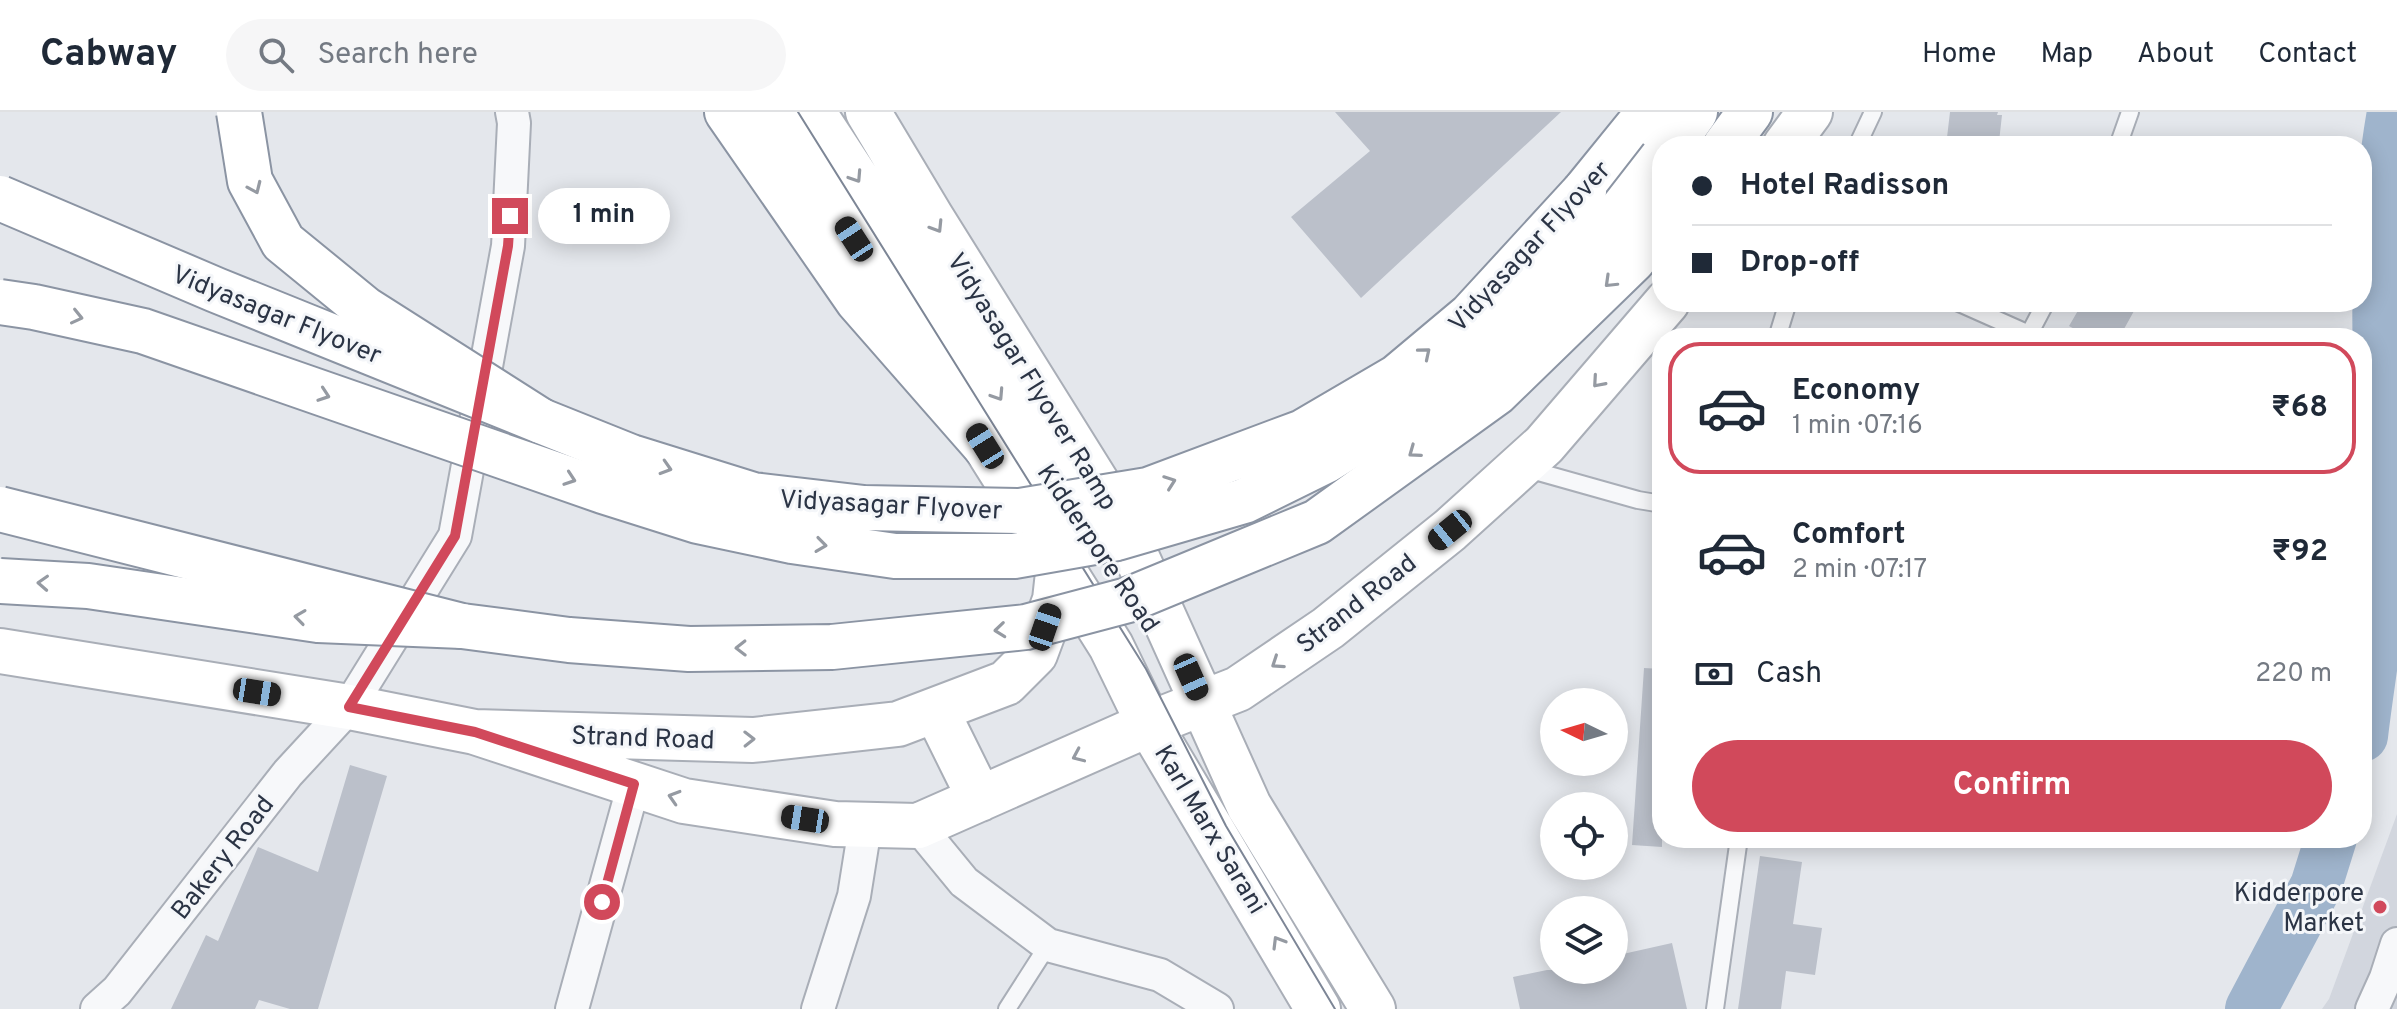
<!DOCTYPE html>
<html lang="en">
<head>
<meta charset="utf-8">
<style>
  :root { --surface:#fff; --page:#f6f6f7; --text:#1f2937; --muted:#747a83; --line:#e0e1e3; --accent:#d1495b }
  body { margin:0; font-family:Overpass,sans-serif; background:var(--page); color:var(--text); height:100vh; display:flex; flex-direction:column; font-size:30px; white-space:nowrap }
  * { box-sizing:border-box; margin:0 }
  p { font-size:26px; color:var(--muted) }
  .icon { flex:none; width:44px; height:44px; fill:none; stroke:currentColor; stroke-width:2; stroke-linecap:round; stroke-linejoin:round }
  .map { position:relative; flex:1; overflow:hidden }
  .side { position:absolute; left:1652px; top:216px; width:720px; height:520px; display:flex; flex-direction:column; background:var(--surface); border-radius:32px; box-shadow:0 4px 20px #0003 }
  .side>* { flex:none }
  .top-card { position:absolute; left:1652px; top:24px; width:720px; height:176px; border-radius:32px; box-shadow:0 4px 20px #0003; display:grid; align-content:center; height:176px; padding:0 40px; background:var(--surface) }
  .needle { width:52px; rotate:275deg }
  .fabs { position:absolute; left:1540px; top:576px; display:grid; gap:16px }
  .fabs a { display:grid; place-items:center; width:88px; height:88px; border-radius:50%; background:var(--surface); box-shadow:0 4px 20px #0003; font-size:40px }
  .end { position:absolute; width:36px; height:36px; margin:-18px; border:10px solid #d1495b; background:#fff; box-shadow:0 0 0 4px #fff }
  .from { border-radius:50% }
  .bubble { position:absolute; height:56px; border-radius:28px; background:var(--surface); box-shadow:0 4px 20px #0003; font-size:26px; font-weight:700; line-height:56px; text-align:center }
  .car { position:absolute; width:24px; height:48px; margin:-24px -12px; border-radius:10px; box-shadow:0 0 6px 2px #0007; background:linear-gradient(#222 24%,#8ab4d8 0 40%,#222 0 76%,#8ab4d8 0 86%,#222 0) }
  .top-card b { display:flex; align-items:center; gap:28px; height:76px; font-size:30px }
  .top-card b+b { border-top:2px solid var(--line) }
  .top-card i { width:20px; height:20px; background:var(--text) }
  ul { padding:14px 0 0; list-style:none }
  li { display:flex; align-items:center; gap:24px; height:132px; margin:0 16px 12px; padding:0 24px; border:4px solid transparent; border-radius:32px }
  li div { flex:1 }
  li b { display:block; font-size:30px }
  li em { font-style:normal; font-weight:700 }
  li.current { border-color:var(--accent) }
  li>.icon { width:72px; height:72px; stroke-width:1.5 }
  .pay { display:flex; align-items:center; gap:20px; height:88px; padding:0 40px; font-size:30px }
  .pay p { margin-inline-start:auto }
  .action { display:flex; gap:16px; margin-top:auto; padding:16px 40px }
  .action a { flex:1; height:92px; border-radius:48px; background:var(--accent); color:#fff; font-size:32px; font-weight:700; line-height:92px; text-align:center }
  header { display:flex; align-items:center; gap:48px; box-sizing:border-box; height:112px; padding:0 40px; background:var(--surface); border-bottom:2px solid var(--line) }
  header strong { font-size:38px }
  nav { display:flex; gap:44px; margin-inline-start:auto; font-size:28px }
  .search { width:560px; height:72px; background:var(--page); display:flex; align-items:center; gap:20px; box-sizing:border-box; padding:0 28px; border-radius:44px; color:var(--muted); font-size:30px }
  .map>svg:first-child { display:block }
  .built { fill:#d2d6de }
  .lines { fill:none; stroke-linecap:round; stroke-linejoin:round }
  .river { stroke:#9fb4cc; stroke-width:52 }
  .building { fill:#bbc0ca }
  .service-casing { stroke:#a9aeb7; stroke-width:20 }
  .minor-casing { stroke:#a9aeb7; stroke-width:36 }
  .secondary-casing { stroke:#a9aeb7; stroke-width:48 }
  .trunk-casing { stroke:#8b94a3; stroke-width:48 }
  .motorway-casing { stroke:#8b94a3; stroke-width:48 }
  .service { stroke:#f7f8fa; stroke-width:16 }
  .minor { stroke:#f7f8fa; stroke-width:32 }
  .secondary { stroke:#fff; stroke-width:44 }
  .trunk { stroke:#fff; stroke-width:44 }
  .motorway { stroke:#fff; stroke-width:44 }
  .tram { stroke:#7d8696; stroke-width:2 }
  .trunk-bridge-casing { stroke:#8b94a3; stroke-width:48; stroke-linecap:butt }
  .motorway-bridge-casing { stroke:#8b94a3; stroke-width:48; stroke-linecap:butt }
  .trunk-bridge { stroke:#fff; stroke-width:44 }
  .motorway-bridge { stroke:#fff; stroke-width:44 }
  .oneway { stroke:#959aa2 }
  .route { stroke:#d1495b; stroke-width:10 }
  .poi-dot { fill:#d1495b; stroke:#f4f6f9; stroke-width:3 }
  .labels { text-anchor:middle; stroke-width:6; stroke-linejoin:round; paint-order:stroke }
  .street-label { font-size:26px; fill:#2b3445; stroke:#f4f6f9 }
  .poi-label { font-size:26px; fill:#2b3445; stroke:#f4f6f9; text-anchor:end }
</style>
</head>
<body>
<header>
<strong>Cabway</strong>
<div class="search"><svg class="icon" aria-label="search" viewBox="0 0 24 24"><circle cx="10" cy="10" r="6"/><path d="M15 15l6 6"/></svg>Search here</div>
<nav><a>Home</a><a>Map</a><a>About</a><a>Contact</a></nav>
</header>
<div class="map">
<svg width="2397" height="897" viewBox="0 0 2397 897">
  <rect width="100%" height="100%" fill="#e4e7ec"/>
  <path class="built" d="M2397,702V897H2322L2329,887Z"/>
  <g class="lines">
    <path class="river" d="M2362,624C2368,571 2380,509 2381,455C2385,304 2366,150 2393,0
      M2251,897L2316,774L2331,726"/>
  </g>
  <path class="building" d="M1335,0H1561L1361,186L1291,105L1370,39Z
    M1950,0H1998L1997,3H2002L1999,30H1996V34H1946Z
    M2083,190H2139L2119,226H2074L2078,219L2069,214Z
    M1644,556L1662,557V735L1632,733Z
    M350,653L387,664L318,897H290L259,888L255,897H171L206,823L218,829L258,735L318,760Z
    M1760,744L1802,750L1793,812L1822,816L1815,863L1786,859L1781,897H1738Z
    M1672,831L1687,897H1520L1513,865L1547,858H1614V844Z"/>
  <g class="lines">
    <defs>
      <path id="service" d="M1857,34L1873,0
        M2118,34L2130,0
        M1957,190L2029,222
        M1777,226L1788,190
        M2027,226L2046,190
        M1524,356L1638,388L1662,392
        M1007,897L1048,833
        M1715,897L1739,726"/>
      <path id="minor" d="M918,714L964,770L1048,833L1160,863L1217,897
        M97,897L117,879L288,661L349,595L455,424L508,134L514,11L512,0
        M572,897L634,672
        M818,897L854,784L865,715
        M2372,897L2386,866L2397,832"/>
      <path id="secondary" d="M771,0L887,178L1111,534L1149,612L1318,897
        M813,0L1088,419
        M868,0L931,105L1120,408L1249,694L1373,897
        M1785,34L1810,0
        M0,539L349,595L475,620L753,628L898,612L1006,571L1035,542L1055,488L1059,452
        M936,598L980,687
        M475,620L684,689L835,712L918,714L1149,612L1238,577L1328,516L1450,418L1544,333L1667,190"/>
      <path id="trunk" d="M1725,34L1750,0
        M1584,80L1649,0"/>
      <path id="motorway" d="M727,0L858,189L985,334
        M1671,34L1695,0"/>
    </defs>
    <use href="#service" class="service-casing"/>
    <use href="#minor" class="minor-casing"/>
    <use href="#secondary" class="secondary-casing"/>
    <use href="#trunk" class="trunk-casing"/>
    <use href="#motorway" class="motorway-casing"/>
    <use href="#service" class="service"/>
    <use href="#minor" class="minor"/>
    <use href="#secondary" class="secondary"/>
    <use href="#trunk" class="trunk"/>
    <use href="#motorway" class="motorway"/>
    <path class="tram" d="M798,0L1146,557L1226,714L1335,897"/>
    <defs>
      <path id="trunk-bridge" d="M0,86L216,178L541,309L631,345L753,383L864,396L1020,399L1148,378L1303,320L1397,265L1471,203L1584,80
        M0,397L462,514L569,528L689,537L832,535L1026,515L1128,488L1317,410L1496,281L1633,148L1662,112"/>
      <path id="motorway-bridge" d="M239,0L250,69L283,130L365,197L541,309
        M0,190L34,195L143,219L603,379L698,409L792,429L895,444H1014L1117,426L1244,389L1327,348L1411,295L1489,237L1596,131L1662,46
        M0,469L88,474L318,508L462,514"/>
    </defs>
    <use href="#trunk-bridge" class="trunk-bridge-casing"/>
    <use href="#motorway-bridge" class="motorway-bridge-casing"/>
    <use href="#trunk-bridge" class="trunk-bridge"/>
    <use href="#motorway-bridge" class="motorway-bridge"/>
  </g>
  <defs><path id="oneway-chevron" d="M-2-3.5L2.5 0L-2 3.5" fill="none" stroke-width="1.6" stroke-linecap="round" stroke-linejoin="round" transform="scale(2)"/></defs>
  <g class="oneway">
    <use href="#oneway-chevron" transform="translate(856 65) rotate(57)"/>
    <use href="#oneway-chevron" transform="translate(255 76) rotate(66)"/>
    <use href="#oneway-chevron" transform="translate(937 115) rotate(58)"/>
    <use href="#oneway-chevron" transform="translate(1610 170) rotate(136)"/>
    <use href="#oneway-chevron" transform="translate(77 205) rotate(13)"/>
    <use href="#oneway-chevron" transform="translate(1425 241) rotate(-40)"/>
    <use href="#oneway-chevron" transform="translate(1598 270) rotate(131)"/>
    <use href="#oneway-chevron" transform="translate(324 283) rotate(19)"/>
    <use href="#oneway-chevron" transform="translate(998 283) rotate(57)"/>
    <use href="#oneway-chevron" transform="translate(1414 340) rotate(144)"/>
    <use href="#oneway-chevron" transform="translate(666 356) rotate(17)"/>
    <use href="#oneway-chevron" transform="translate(570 367) rotate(19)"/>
    <use href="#oneway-chevron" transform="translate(1170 370) rotate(-20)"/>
    <use href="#oneway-chevron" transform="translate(821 433) rotate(8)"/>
    <use href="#oneway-chevron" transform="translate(43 471) rotate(-177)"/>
    <use href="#oneway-chevron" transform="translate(300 505) rotate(-172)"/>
    <use href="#oneway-chevron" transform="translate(1000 518) rotate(174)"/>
    <use href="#oneway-chevron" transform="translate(741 536) rotate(179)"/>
    <use href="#oneway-chevron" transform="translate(1277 551) rotate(146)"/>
    <use href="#oneway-chevron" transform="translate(749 627) rotate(-1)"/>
    <use href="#oneway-chevron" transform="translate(1078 644) rotate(156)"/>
    <use href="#oneway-chevron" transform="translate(674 685) rotate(-163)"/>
    <use href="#oneway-chevron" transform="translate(1278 830) rotate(-121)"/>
  </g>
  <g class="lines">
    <path class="route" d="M510,104L508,134L455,424L349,595L475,620L634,672L602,790"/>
  </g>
  <circle class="poi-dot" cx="2380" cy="795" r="8"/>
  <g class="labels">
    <g class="street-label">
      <text transform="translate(1529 134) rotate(-47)" y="9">Vidyasagar Flyover</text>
      <text transform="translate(277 202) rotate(22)" y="9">Vidyasagar Flyover</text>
      <text transform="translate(1033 269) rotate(58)" y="9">Vidyasagar Flyover Ramp</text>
      <text transform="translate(891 392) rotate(3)" y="9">Vidyasagar Flyover</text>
      <text transform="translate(1099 436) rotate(56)" y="9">Kidderpore Road</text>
      <text transform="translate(1356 491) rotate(-38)" y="9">Strand Road</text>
      <text transform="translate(643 625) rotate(2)" y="9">Strand Road</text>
      <text transform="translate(1211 717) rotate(59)" y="9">Karl Marx Sarani</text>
      <text transform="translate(222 745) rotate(-52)" y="9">Bakery Road</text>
    </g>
    <g class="poi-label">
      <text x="2364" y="789">Kidderpore<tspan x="2364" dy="30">Market</tspan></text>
    </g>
  </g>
</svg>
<div class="fabs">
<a><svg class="needle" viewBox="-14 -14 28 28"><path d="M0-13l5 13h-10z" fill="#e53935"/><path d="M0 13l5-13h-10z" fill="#747a83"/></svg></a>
<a><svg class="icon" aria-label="locate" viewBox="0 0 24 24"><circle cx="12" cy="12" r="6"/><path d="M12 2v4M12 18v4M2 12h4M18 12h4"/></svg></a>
<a><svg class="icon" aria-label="layers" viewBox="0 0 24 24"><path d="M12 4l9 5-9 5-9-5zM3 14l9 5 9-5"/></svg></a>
</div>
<i class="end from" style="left:602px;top:790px"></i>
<i class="end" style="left:510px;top:104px"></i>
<div class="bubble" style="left:538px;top:76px;width:132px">1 min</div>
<i class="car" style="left:854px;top:127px;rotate:327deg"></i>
<i class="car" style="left:985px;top:334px;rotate:328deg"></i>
<i class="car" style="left:1450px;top:418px;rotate:231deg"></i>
<i class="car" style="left:1045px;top:515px;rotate:19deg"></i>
<i class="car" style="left:1191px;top:565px;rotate:156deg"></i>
<i class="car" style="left:257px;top:580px;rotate:99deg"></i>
<i class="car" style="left:805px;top:707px;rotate:279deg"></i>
<div class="top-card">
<b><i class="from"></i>Hotel Radisson</b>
<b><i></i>Drop-off</b>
</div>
<section class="side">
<ul>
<li class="current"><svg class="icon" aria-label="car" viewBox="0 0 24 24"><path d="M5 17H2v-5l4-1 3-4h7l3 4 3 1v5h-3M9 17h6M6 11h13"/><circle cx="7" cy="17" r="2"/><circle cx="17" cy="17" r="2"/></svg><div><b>Economy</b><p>1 min · 07:16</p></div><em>₹68</em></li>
<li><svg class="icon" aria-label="car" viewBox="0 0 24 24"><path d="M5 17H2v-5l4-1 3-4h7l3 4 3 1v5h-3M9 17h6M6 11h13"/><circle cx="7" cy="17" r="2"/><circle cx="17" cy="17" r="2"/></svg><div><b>Comfort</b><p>2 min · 07:17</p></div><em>₹92</em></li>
</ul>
<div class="pay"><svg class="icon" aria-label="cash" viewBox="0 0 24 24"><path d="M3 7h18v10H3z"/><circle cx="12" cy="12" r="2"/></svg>Cash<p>220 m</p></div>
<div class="action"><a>Confirm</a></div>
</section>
</div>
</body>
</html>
